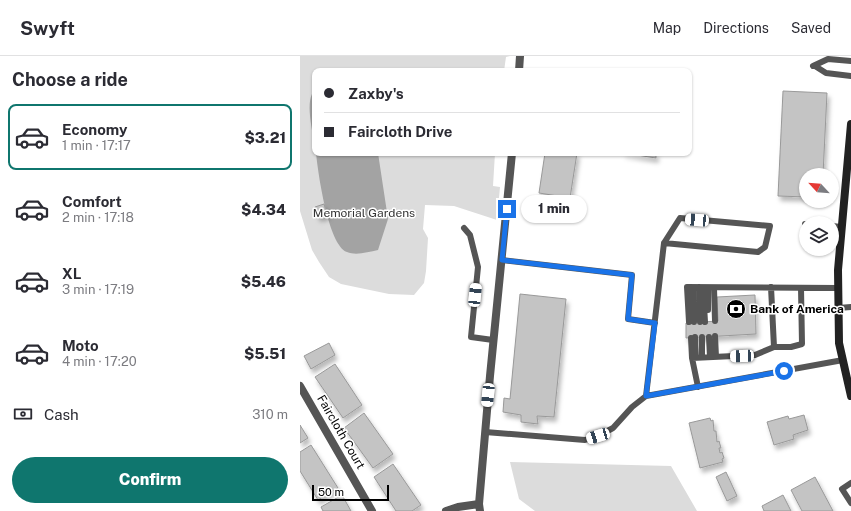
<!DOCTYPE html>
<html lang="en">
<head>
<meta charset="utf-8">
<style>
  :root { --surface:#fff; --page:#f7f7f7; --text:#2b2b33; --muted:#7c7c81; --line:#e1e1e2; --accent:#0f766e }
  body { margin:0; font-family:"Public Sans",sans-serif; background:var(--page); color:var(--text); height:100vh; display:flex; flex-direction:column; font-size:15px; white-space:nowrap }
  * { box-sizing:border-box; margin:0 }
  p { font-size:13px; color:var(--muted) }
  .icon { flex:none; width:22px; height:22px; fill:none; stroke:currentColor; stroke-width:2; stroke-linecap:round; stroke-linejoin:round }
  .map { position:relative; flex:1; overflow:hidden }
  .panel { display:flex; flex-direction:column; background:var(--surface); width:300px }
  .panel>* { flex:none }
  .guide { position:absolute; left:12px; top:12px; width:380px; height:88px; border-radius:8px; box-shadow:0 1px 3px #0004; display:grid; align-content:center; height:88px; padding:0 12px; background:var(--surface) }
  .needle { width:26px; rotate:296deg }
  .tools { position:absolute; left:499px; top:112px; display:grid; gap:8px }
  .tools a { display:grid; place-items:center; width:40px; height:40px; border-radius:50%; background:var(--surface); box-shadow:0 1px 3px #0004; font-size:20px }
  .scale { position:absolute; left:12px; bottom:10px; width:77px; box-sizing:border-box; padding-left:4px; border:2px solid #000; border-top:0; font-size:11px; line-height:14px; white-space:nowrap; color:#000; -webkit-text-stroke:3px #fff; paint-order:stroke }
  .end { position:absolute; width:18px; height:18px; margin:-9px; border:5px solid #1a73e8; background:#fff; box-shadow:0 0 0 2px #fff }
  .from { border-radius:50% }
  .bubble { position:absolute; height:28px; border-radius:14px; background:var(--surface); box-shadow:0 1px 3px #0004; font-size:13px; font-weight:800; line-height:28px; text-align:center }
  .car { position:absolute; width:12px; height:24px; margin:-12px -6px; border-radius:5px; box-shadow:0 0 3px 1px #0007; background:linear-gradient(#fff 24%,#345 0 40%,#fff 0 76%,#345 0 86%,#fff 0) }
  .guide b { display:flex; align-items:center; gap:14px; height:38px; font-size:15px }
  .guide b+b { border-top:1px solid var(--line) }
  .guide i { width:10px; height:10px; background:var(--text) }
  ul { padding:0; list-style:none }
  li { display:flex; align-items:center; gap:12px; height:66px; margin:0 8px 6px; padding:0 4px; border:2px solid transparent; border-radius:8px }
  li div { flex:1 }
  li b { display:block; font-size:15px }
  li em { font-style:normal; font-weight:800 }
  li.selected { border-color:var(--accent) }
  li>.icon { width:36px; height:36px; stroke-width:1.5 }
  h2 { padding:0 12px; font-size:18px; line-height:48px }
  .pay { display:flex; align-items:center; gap:10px; height:44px; padding:0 12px; font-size:15px }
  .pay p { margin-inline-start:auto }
  .action { display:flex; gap:8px; margin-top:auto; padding:8px 12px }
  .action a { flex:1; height:46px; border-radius:24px; background:var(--accent); color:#fff; font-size:16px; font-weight:800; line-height:46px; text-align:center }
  header { display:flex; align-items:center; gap:24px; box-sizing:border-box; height:56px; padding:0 20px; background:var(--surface); border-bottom:1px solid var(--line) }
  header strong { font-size:19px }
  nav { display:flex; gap:22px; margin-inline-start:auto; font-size:14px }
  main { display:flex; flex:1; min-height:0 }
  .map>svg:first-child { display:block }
  .green { fill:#dcdcdc }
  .water { fill:#a3a3a3 }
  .building { fill:#c4c4c4; stroke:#999; filter:url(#shadow) }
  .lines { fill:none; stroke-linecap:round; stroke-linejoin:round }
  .lane { stroke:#555; stroke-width:6 }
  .street { stroke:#555; stroke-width:8 }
  .secondary { stroke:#222; stroke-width:8 }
  .route { stroke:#1a73e8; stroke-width:5 }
  .labels { text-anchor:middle; stroke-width:3; stroke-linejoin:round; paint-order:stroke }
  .park-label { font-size:12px; fill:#333; stroke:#fff }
  .poi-label { font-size:12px; font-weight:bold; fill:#000; stroke:#fff; text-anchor:start }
  .street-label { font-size:12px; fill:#000; stroke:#fff }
</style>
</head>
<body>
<header>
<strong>Swyft</strong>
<nav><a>Map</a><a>Directions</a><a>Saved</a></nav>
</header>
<main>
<section class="panel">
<h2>Choose a ride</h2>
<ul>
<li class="selected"><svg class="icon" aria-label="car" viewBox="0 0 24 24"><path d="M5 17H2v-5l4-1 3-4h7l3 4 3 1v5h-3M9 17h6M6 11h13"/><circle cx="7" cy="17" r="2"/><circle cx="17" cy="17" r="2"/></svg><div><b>Economy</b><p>1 min · 17:17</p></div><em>$3.21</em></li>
<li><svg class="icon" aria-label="car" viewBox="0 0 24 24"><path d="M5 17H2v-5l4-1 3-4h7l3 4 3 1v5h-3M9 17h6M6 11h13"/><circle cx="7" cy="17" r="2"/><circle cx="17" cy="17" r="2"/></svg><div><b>Comfort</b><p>2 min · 17:18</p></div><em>$4.34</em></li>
<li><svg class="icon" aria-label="car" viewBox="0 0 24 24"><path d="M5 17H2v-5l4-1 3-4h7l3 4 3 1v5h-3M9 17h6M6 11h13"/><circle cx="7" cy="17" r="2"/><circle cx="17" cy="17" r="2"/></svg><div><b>XL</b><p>3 min · 17:19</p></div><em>$5.46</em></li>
<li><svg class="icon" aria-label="car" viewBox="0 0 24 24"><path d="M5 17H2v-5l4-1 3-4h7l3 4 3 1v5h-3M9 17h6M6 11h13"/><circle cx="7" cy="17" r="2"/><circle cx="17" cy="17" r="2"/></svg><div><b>Moto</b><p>4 min · 17:20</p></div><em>$5.51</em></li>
</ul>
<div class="pay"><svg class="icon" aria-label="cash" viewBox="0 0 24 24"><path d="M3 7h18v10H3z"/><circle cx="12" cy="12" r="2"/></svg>Cash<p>310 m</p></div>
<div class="action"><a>Confirm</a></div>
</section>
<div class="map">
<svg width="551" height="455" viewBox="0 0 551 455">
  <defs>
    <filter id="shadow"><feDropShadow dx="2.5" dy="4.5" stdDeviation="2" flood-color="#0004"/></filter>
  </defs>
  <rect width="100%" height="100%" fill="#fff"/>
  <path class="green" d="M0,0H210L206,1L204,15H15V97H195L193,130L200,131L197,164L154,150L125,149L123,173L128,182L126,215L124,227L114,239L89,238L41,228L29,221L19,206L12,194L0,155Z
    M210,406L371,410L397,455H235L219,443Z"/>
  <path class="water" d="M15,34V90C13,77 4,43 15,34Z
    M16,97H78L88,163L78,194C68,196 56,200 47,196C28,189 18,116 16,97Z"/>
  <path class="building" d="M483,35L527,37L523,119H506V141L478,140Z
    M245,97H277L270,142L239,137Z
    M323,97H356V102Z
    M24,148L27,159L18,161L15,151Z
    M220,238L266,243L254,361L237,360L238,368L221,366V359L203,356L204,342L210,343Z
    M455,239L456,278L386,282V267L418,265L417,241Z
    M29,287L35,299L11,313L4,300Z
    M35,308L62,349L43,362L15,321Z
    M64,357L93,398L73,412L44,372Z
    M504,359L508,374L493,379L494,383L474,389L467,366L488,360L489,363Z
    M410,362L411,365L413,364L414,375H416L417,386L419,385L421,392H419L420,397L422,396L424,402L422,403L423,406L400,412L389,367Z
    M0,369L8,382L0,387Z
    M11,389L38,432L18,444L0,415V396Z
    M93,408L121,449L112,455H96L74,421Z
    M426,416L437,440L427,445L416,421Z
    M515,421L533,455H502L491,434Z
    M42,439L51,455H23L21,451Z
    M483,439L491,455H464L462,450Z"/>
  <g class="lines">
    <path class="lane" d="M513,10L528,3L551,5
      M515,10L526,17L551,20
      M505,168H506
      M532,170L541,171
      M164,172L170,179L178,211L171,281L193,284
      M503,180H506
      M532,184L540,185
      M202,204L332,219L328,263L355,267
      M399,231L400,266
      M471,231L474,291H491L502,288L501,232
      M393,232L394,266
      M403,232L405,266
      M408,232V254
      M414,232L415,265
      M538,252L551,251
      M389,266L387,231L538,232
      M415,280L416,301
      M395,281L396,302
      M402,281V301
      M409,281L410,301
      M391,282L392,302
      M398,331L392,302L455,299L474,291
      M346,340L543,304
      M185,376L285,384L298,380L313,372L332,351L346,340L364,187L380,162L470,170L465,191L458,196L364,187
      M551,427L542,433L551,447"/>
    <path class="street" d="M219,15L220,0
      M0,330L72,455
      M146,455L158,451L179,448
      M180,455L179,448L190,320L212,97"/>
    <path class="secondary" d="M551,68L538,214L539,287L551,340"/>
  </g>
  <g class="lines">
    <path class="route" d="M207,153L202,204L332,219L328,263L355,267L346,340L484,315"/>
  </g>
  <defs>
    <symbol id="bank-disc" viewBox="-11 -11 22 22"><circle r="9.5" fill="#000" stroke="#fff"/><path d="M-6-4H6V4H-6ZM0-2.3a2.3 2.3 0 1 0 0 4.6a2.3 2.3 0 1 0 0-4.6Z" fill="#fff"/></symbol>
  </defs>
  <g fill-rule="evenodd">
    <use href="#bank-disc" x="425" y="242" width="22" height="22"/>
  </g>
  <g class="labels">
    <g class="park-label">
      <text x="64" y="161">Memorial Gardens</text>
    </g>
    <g class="poi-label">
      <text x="450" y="257">Bank of America</text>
    </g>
    <g class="street-label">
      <text transform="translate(41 376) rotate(60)" y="4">Faircloth Court</text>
    </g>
  </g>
</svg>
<div class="tools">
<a><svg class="needle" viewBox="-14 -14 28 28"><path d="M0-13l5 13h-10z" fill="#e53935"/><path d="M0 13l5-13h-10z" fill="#7c7c81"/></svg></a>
<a><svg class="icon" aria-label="layers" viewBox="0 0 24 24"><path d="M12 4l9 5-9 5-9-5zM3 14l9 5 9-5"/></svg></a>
</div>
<div class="scale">50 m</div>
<i class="end from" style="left:484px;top:315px"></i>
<i class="end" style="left:207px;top:153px"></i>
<div class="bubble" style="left:221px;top:139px;width:66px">1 min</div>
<i class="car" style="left:397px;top:164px;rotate:274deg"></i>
<i class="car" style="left:175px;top:239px;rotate:6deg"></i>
<i class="car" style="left:442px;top:300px;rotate:268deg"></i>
<i class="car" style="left:188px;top:339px;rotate:186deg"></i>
<i class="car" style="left:298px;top:380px;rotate:253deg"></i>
<div class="guide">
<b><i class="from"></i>Zaxby's</b>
<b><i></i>Faircloth Drive</b>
</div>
</div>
</main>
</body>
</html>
